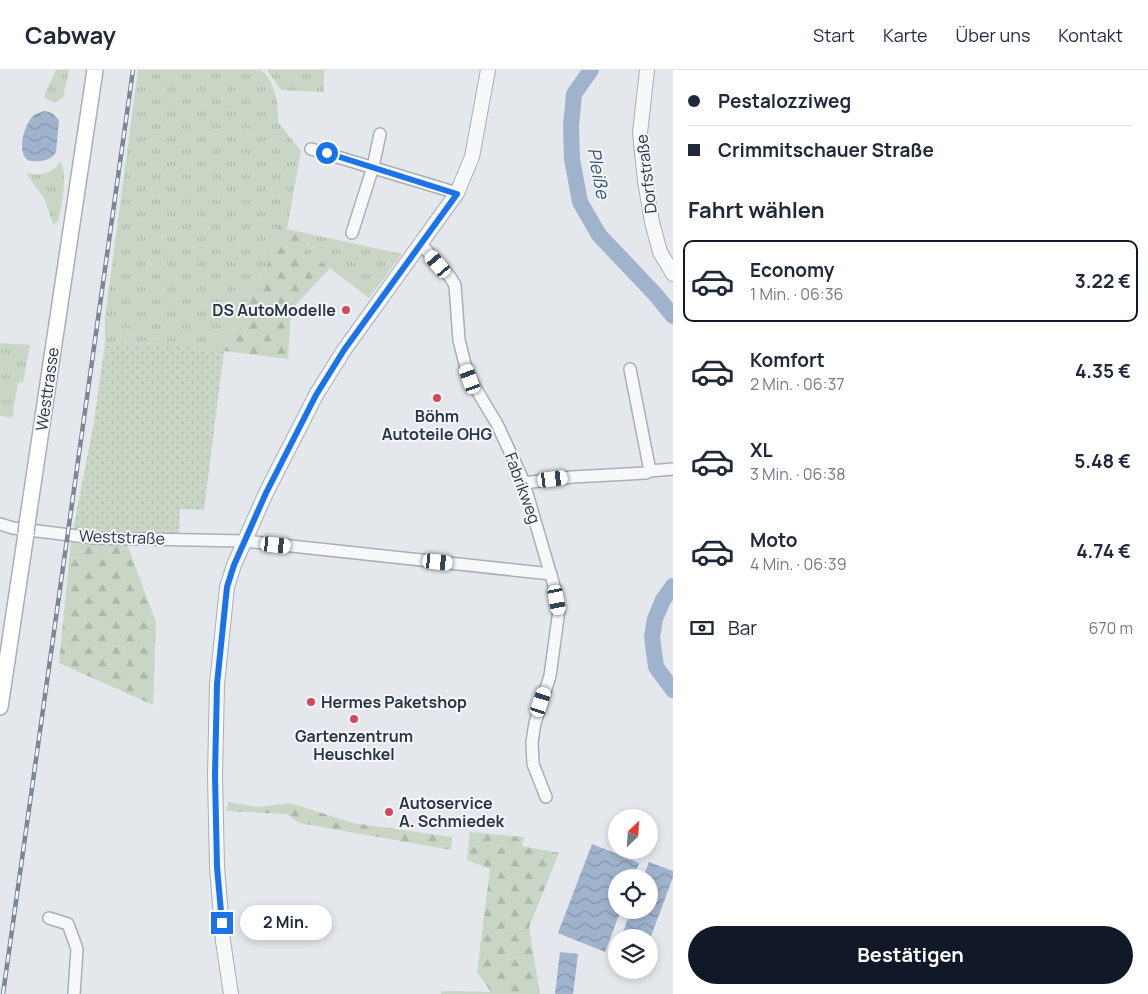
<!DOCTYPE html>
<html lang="de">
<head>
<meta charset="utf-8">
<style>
  :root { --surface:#fff; --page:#f6f6f7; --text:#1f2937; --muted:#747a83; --line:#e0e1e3; --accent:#111827 }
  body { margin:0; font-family:Manrope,sans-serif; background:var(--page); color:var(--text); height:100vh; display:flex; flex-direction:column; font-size:19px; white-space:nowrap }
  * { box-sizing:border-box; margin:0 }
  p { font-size:16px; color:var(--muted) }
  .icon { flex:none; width:28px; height:28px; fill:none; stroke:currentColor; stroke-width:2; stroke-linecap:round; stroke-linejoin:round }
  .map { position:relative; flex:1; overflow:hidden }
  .drawer { display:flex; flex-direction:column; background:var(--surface); width:475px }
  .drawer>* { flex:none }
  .top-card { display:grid; align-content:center; height:110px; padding:0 15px; background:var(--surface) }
  .needle { width:32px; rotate:25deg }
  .buttons { position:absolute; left:608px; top:739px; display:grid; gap:10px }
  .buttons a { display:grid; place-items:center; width:50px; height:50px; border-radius:50%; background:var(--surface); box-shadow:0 2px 8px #0003; font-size:25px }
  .end { position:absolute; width:22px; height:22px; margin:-11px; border:6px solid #1a73e8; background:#fff; box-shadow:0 0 0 2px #fff }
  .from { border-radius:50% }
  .bubble { position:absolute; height:35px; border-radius:18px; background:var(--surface); box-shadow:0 2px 8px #0003; font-size:16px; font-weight:700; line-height:35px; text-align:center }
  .car { position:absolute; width:15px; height:30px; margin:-15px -8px; border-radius:6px; box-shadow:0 0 4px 1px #0007; background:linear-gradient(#fff 24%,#345 0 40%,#fff 0 76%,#345 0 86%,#fff 0) }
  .top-card b { display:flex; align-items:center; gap:18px; height:48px; font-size:19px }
  .top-card b+b { border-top:1px solid var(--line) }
  .top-card i { width:12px; height:12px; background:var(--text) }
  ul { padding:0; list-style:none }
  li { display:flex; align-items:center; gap:15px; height:82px; margin:0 10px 8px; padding:0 5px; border:2px solid transparent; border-radius:10px }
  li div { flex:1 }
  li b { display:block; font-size:19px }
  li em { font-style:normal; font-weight:700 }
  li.current { border-color:var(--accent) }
  li>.icon { width:45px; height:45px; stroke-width:1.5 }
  h2 { padding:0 15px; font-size:22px; line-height:60px }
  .pay { display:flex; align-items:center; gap:12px; height:55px; padding:0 15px; font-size:19px }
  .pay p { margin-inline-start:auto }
  .button { display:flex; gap:10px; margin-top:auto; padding:10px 15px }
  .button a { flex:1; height:58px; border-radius:30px; background:var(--accent); color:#fff; font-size:20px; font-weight:700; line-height:58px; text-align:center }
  header { display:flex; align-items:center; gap:30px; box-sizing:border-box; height:70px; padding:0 25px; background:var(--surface); border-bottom:1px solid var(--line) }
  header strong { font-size:24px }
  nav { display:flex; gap:28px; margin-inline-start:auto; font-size:18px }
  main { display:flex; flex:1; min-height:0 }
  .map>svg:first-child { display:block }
  .grass { fill:url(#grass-tufts) }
  .forest { fill:url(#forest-firs) }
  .park { fill:url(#park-dots) }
  .water { fill:url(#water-waves) }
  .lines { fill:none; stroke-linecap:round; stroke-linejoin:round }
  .river { stroke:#9fb4cc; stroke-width:16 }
  .minor-casing { stroke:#a9aeb7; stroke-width:14 }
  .tertiary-casing { stroke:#a9aeb7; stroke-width:16 }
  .secondary-casing { stroke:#a9aeb7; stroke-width:18 }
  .minor { stroke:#f7f8fa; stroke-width:11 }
  .tertiary { stroke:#f7f8fa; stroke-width:14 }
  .secondary { stroke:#fff; stroke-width:15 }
  .rail-casing { stroke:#7d8696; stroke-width:4.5 }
  .rail { stroke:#f4f6f9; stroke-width:2.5; stroke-dasharray:8; stroke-linecap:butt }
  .secondary-bridge-casing { stroke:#a9aeb7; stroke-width:18; stroke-linecap:butt }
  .secondary-bridge { stroke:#fff; stroke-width:15 }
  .route { stroke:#1a73e8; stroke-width:6 }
  .poi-dot { fill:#d1495b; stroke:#f4f6f9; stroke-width:2 }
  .labels { text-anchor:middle; stroke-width:4; stroke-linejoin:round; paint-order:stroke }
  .street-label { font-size:16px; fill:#2b3445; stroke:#f4f6f9 }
  .poi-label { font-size:16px; font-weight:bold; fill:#2b3445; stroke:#f4f6f9 }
  .water-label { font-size:18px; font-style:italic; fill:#34527a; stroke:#f4f6f9 }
</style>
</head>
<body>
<header>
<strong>Cabway</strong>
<nav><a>Start</a><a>Karte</a><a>Über uns</a><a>Kontakt</a></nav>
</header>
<main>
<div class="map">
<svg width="673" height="924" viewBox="0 0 673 924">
  <defs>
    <pattern id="grass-tufts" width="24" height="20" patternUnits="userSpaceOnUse" patternTransform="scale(1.25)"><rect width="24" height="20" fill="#c9d6c5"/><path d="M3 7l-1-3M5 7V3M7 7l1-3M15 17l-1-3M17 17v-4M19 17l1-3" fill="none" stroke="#adb8ab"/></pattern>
    <pattern id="forest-firs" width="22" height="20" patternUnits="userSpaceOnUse" patternTransform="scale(1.25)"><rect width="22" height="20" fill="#c9d6c5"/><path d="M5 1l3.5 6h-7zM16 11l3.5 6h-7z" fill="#adb8ab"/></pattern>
    <pattern id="park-dots" width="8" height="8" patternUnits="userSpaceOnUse" patternTransform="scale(1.25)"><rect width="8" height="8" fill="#c9d6c5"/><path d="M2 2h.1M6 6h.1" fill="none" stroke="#adb8ab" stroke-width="1.8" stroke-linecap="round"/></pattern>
    <pattern id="water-waves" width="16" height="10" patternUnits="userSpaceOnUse" patternTransform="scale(1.25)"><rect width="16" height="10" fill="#9fb4cc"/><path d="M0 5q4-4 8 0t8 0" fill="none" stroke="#8293a7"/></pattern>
  </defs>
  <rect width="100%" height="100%" fill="#e4e7ec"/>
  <path class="grass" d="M56,0H69L63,27L55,33L46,29L44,26Z
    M138,0H260C275,9 279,36 278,52L301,81L287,159L278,158L268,193L233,255L224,281L173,274L105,273V247Z
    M267,0H324V22L281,20Z
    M60,91C69,105 61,136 58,152L53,154L44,128L27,105L28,103C41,107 54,103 60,91Z
    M310,164L402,184L369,228L330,198L307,183Z
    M0,273L30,275L23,312L18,313L12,348L0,346Z"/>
  <path class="forest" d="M278,157L310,164L307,183L330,198L291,240L288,289L224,281L233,255L268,193Z
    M71,472L127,474L156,552L153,635L59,593Z
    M229,732L257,737L290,733L353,753L452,767L451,780L299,753L287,744L226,741Z
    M470,762L524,767L522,776L559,783L529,857L540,924H441L442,921L491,922L477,902L490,799L467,790Z"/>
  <path class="park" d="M105,273L173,274L224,281L204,440L180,439L179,463L73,460L94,352Z"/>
  <path class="water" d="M45,41L52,43L59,50L56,82C51,91 40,92 30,91C15,85 24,54 34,45C37,43 41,42 45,41Z
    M592,774L639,793L634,807L616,808V840H621L605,882L558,863Z
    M649,792L673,801V807L649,872V868L621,867L631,840H649V808L643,807Z
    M560,882L578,884L573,924H555Z"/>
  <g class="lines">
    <path class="river" d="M591,0L574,24L571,56L572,89L580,132L599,165L655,224L673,246
      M673,516L663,530L655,549L652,567L656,597L673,620"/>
    <defs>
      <path id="minor" d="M311,79L457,123
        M352,163L373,97L380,64
        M421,174L450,207L455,215L459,270L465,294L470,309L497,354L523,410L555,519L559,540L550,606L535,653L532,672L533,694L546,727
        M630,299L650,401
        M524,413L572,407L646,403L650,401L673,399
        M0,454L13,458L94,468L244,471L551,504
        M49,848L68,854L77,879L74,924"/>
      <path id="tertiary" d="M647,0L640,63L645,111L652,152L660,182L673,204
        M231,924L223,871L217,797L215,705L217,614L227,517L234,495L266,423L316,325L344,280L457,123L472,87L488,0"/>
      <path id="secondary" d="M27,454L95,0
        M0,637L26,464"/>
    </defs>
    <use href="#minor" class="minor-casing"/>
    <use href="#tertiary" class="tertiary-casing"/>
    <use href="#secondary" class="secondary-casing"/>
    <use href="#minor" class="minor"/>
    <use href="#tertiary" class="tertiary"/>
    <use href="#secondary" class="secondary"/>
    <defs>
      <path id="rail" d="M3,924L133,0"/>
    </defs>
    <use href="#rail" class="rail-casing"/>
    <use href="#rail" class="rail"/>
    <defs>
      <path id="secondary-bridge" d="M26,464L27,454"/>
    </defs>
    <use href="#secondary-bridge" class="secondary-bridge-casing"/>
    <use href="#secondary-bridge" class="secondary-bridge"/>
  </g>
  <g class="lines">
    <path class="route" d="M222,853L217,797L215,705L217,614L227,517L234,495L266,423L316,325L344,280L457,124L327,83"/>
  </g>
  <g class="poi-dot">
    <circle cx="346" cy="240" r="5"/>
    <circle cx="437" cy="328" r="5"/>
    <circle cx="311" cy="632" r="5"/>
    <circle cx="354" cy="649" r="5"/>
    <circle cx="389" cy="742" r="5"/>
  </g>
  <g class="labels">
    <g class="street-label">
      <text transform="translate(646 104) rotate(-97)" y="6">Dorfstraße</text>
      <text transform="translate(47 319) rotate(-82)" y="6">Westtrasse</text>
      <text transform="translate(523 418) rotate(70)" y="6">Fabrikweg</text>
      <text transform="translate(122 467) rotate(2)" y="6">Weststraße</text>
    </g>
    <g class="poi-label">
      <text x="336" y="246" text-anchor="end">DS AutoModelle</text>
      <text x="437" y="352">Böhm<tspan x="437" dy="18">Autoteile OHG</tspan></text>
      <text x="321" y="638" text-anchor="start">Hermes Paketshop</text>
      <text x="354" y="672">Gartenzentrum<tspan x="354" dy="18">Heuschkel</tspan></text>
      <text x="399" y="739" text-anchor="start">Autoservice<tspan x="399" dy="18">A. Schmiedek</tspan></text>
    </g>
    <g class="water-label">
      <text transform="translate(598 103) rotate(79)" y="6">Pleiße</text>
    </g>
  </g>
</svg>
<div class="buttons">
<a><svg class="needle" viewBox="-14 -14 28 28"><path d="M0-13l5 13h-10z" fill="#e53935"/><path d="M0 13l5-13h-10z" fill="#747a83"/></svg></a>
<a><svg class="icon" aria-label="locate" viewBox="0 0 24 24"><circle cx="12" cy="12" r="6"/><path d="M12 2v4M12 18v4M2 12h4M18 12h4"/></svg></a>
<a><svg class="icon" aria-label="layers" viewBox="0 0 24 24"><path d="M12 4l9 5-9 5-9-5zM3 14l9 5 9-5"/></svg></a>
</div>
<i class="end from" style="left:327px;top:83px"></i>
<i class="end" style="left:222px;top:853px"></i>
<div class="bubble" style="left:240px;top:835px;width:92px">2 Min.</div>
<i class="car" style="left:438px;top:194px;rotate:320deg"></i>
<i class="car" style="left:470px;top:309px;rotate:340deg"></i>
<i class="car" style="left:553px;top:409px;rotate:83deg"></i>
<i class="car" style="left:276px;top:475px;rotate:96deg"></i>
<i class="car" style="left:438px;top:492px;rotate:96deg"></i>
<i class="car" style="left:557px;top:530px;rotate:169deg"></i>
<i class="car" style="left:541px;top:632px;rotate:18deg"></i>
</div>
<section class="drawer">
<div class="top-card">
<b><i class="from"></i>Pestalozziweg</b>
<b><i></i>Crimmitschauer Straße</b>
</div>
<h2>Fahrt wählen</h2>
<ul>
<li class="current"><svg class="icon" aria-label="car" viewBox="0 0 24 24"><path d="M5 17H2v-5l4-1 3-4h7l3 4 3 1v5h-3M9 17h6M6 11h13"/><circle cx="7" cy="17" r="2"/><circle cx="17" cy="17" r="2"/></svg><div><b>Economy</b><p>1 Min. · 06:36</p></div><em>3.22 €</em></li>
<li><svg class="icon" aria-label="car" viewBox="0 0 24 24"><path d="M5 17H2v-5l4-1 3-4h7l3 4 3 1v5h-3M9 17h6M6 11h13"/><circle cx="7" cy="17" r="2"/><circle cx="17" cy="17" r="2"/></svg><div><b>Komfort</b><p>2 Min. · 06:37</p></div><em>4.35 €</em></li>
<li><svg class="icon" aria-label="car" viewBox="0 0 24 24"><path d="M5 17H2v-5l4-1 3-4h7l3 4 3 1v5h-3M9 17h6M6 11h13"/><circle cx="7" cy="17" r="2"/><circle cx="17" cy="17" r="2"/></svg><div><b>XL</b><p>3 Min. · 06:38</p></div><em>5.48 €</em></li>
<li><svg class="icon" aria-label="car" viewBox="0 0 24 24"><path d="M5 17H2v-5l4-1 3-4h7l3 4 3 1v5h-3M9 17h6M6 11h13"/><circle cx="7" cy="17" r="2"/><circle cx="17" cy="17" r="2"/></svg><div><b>Moto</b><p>4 Min. · 06:39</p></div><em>4.74 €</em></li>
</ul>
<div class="pay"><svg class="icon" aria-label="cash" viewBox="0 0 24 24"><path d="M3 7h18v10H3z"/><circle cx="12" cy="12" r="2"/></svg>Bar<p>670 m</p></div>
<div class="button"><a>Bestätigen</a></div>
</section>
</main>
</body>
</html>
